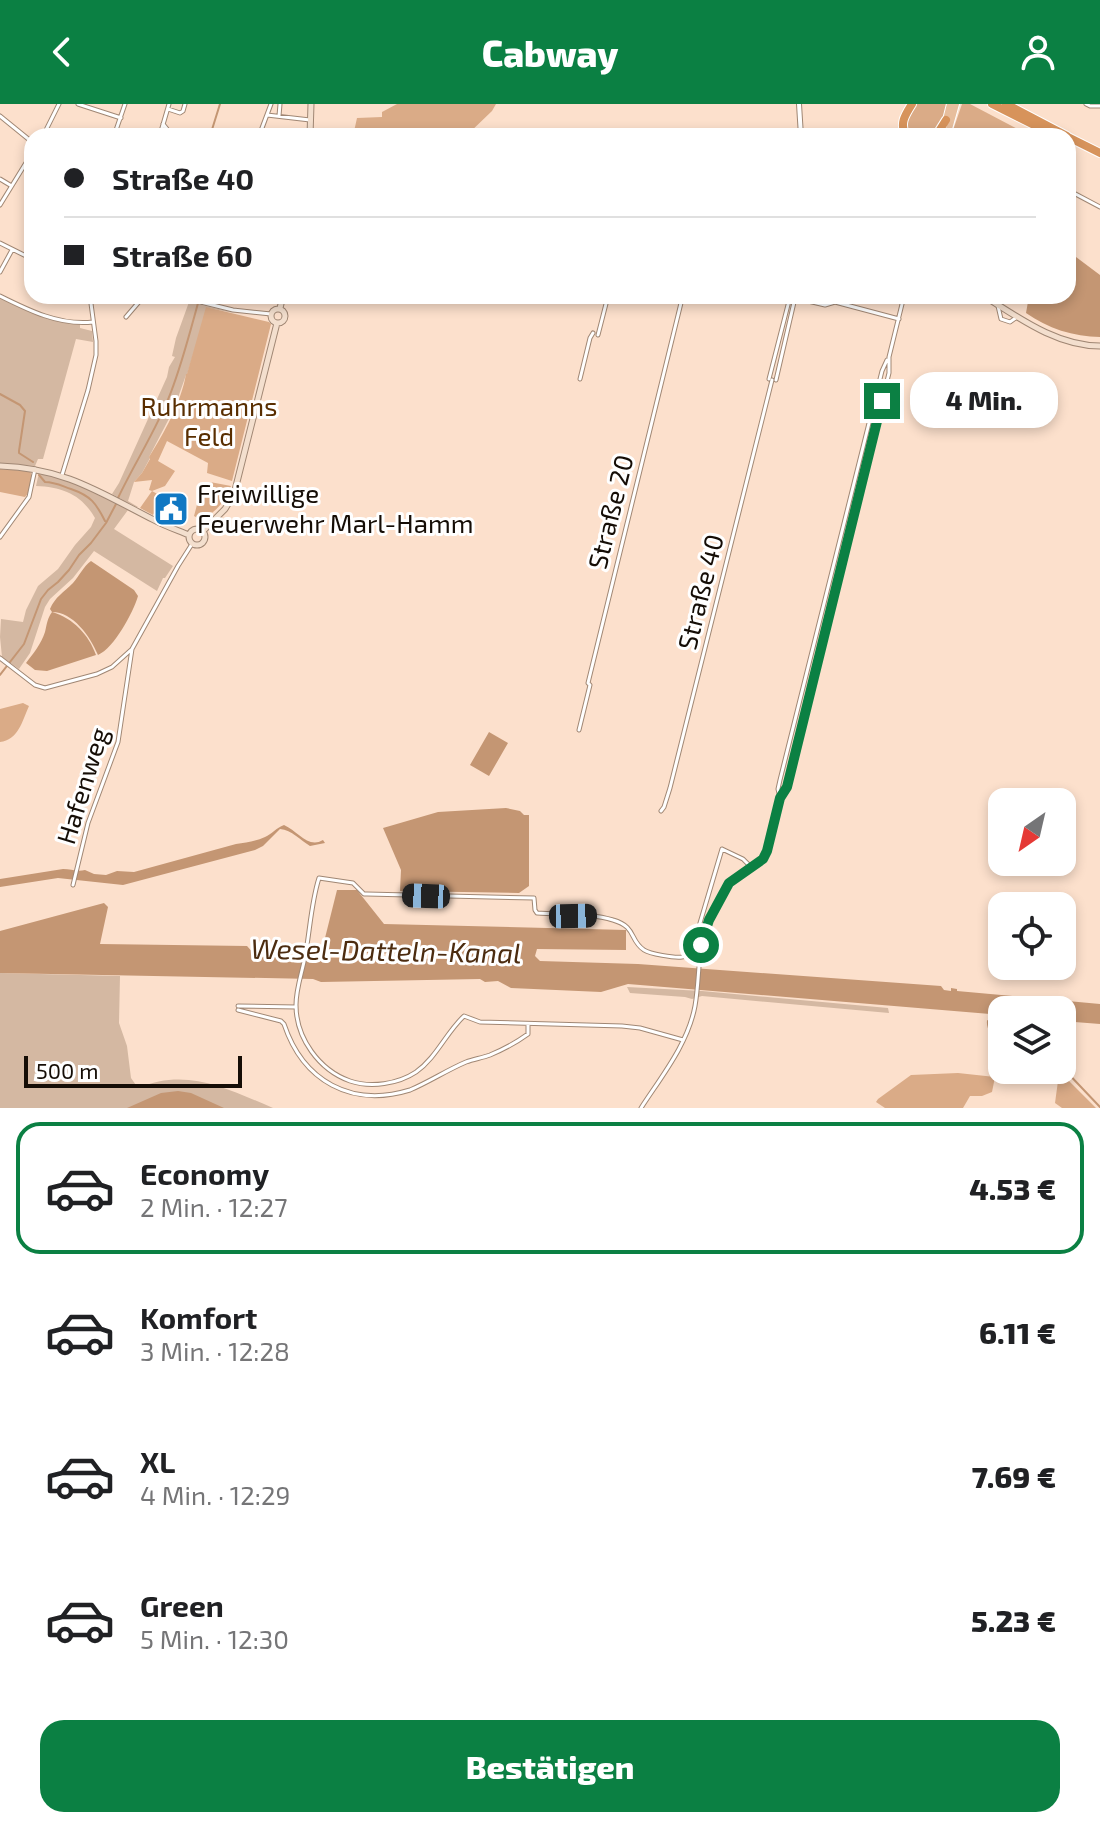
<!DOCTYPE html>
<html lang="de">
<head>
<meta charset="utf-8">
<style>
  :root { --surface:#fff; --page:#f6f6f6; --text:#202124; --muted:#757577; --line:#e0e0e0; --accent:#0b8043 }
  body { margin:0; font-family:"Exo 2",sans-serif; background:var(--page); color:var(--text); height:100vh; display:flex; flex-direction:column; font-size:30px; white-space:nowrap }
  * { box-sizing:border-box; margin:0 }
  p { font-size:26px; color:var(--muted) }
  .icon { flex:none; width:44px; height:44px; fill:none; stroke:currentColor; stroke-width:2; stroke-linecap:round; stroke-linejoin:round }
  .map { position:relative; height:1004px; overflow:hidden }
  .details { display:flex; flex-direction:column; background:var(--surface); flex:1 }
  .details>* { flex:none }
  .guide { position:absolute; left:24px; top:24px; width:1052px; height:176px; border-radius:24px; box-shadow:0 4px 12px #0003; display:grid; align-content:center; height:176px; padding:0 40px; background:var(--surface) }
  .needle { width:52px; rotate:214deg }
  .fabs { position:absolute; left:988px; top:684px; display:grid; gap:16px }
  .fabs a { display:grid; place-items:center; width:88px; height:88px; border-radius:16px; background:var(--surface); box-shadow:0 4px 12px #0003; font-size:40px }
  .scale { position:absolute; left:24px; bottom:20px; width:218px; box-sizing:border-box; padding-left:8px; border:4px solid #150d06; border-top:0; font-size:22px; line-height:28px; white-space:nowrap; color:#150d06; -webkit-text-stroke:6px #fff; paint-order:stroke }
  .end { position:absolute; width:36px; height:36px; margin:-18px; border:10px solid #0b8043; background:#fff; box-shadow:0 0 0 4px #fff }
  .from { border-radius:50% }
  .bubble { position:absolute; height:56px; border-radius:24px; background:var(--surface); box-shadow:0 4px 12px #0003; font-size:26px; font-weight:800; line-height:56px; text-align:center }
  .car { position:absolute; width:24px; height:48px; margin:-24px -12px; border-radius:10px; box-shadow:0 0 6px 2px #0007; background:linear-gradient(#222 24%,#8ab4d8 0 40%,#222 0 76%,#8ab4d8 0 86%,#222 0) }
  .guide b { display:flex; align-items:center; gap:28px; height:76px; font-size:30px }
  .guide b+b { border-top:2px solid var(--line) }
  .guide i { width:20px; height:20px; background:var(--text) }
  ul { padding:14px 0 0; list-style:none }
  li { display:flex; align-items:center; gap:24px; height:132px; margin:0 16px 12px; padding:0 24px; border:4px solid transparent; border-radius:24px }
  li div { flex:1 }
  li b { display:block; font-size:30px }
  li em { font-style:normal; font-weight:800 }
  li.on { border-color:var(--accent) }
  li>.icon { width:72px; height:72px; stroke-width:1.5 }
  .primary-button { display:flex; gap:16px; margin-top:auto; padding:16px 40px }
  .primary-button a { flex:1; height:92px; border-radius:24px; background:var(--accent); color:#fff; font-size:32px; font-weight:800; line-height:92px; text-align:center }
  header { display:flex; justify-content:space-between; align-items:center; height:104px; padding:0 40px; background:var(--accent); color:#fff; font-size:36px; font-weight:800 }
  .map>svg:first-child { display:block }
  .green { fill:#d4b8a2 }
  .forest { fill:#daab87 }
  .water { fill:#c49673 }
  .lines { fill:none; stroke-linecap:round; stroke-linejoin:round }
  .stream { stroke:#c49673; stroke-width:2 }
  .minor-casing { stroke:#a08774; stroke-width:5 }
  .tertiary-casing { stroke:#a08774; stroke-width:6 }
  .secondary-casing { stroke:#a08774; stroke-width:7 }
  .primary-casing { stroke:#fff; stroke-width:8 }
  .motorway-casing { stroke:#fff; stroke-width:10 }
  .minor { stroke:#fff; stroke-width:3 }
  .tertiary { stroke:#fff; stroke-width:4 }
  .secondary { stroke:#f3dfce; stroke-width:5 }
  .primary { stroke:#e7be9d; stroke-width:6 }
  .motorway { stroke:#d7935b; stroke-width:8 }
  .route { stroke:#0b8043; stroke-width:10 }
  .labels { text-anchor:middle; stroke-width:6; stroke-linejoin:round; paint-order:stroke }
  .park-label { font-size:26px; fill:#592e00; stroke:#fff }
  .poi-label { font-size:26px; fill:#150d06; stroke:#fff; text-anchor:start }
  .street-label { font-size:26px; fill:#150d06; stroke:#fff }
  .water-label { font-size:28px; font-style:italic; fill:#4c2c10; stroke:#fff }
</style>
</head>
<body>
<header><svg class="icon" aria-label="back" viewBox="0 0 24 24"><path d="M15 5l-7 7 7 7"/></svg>Cabway<svg class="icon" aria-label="person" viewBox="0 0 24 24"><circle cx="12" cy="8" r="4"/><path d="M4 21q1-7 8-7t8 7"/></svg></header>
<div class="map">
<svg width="1100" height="1004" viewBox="0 0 1100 1004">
  <rect width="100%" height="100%" fill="#fce0cc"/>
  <path class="green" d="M0,193L60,217L80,220V224L92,227L93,238L76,235L43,355H38L35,362L0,360Z
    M189,198L235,209L207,204L187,271H186L174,305L149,353L150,354L142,369L134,378L128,397L138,403H136L112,390L119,379L167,273L169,263L175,253L172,252L176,234Z
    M40,370L68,375L128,404L131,407L128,406L114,425L173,462L165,474H163L157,487L94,447L73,474L50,495L45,503L30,549L19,565L2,553L0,533L1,515L23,518L26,506L38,482L58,465L75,441L91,423L95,414C82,391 63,383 36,382L38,373Z
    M0,869L120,872L119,919L127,942L131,974L138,984C187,963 228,985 273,1004H0Z
    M627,883L702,887L888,904L889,909L702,892L692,895L685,893L630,889Z"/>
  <path class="forest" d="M397,0H496L492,7L466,32H353L357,14L382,13V8Z
    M917,0H948L944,13L933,32H910C903,19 910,11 917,0Z
    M962,0H970L1031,32H1001L995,25H984L982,30L951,32Z
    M206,203L269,218L271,220L232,377L207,369L208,359L167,337L158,357L175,367L165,382L152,387L161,392L160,399L153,411L140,404L152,387L149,386L152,376L134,378L142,369L150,355L149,353C164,329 181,299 186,270H187Z
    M0,365L30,367C34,375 31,386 25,393L0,388Z
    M210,378L231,382C225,398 216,408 201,416L194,412L202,382Z
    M23,599L29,602C22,618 18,636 0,638V605Z
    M958,969L995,973L992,988L982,992H970L963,1004H885L876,998L878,995L911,971Z
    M1058,977H1069L1096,1004H1062L1055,999Z"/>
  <path class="water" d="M1068,147L1100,171V233C1074,233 1047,224 1026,209L1029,192H1068Z
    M91,457L134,486L138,492C133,509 114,544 98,551C90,532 73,508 52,508L50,505C55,493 64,488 73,479C80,471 83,463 91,457Z
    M52,508C73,514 89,531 96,551L47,567L35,566L26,559C33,550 41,540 45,528C47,520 47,515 52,508Z
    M489,628L508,639L489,672L470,661Z
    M506,704L520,707L524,711H529V782L519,789L400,787L401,766L383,724L438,708Z
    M284,721C298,727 308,745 323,736L325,739L310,742C300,736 292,726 280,725L263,742L255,746L123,781L58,774L0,783V775L63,765C71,765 77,768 85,766L94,770L106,771L117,767L134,768L236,740C246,739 256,737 265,733C272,730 276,724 284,721Z
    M337,786H357L384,820L626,826V846L537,845L535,852L540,857L638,860L941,882L944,886L951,887V884L957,885V887L1100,900V920L1062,917V906H1002V911L628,880L601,888L511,884L498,877L485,878L480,875L321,878L313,875L0,869V827L104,799L108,803L100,840L247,842L257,853L458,855V852L456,850L331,849L324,838Z
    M178,987L191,989L224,1004H127L161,989Z"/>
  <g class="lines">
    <path class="stream" d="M210,32L220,0
      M0,290L20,301L25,307L19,347V349L33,358
      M39,371L45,378C55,378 62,382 71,385C91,392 96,399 105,417
      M118,394C135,358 157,325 171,288C183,257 191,224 200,192
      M0,571L24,540L41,495L48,486L58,478L69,466L79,451L91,439L106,419L116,400
      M988,917C987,927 994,930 1002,934
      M1062,963L1100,1003"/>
    <defs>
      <path id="minor" d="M78,0L121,14
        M1086,0L1090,2H1100
        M168,5L180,9L183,7L185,0
        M267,11L310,16
        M0,12L32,38
        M279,12L280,0
        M162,24L169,0
        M162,24L165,27L167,25L163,20
        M312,27L334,28L338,32
        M43,32L59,0
        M114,32L125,0
        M259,32L271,0
        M985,32L989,27H995L999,32
        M0,75L10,81
        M1068,86L1100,103
        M0,101L32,49
        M0,139L32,155
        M0,168L12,146
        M0,192C28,206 60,222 93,218
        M176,192L233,206L271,210
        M791,193L825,201L835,198L899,215
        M998,202L1001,215L1010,218L1017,213
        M126,213L144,192
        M598,231L608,192
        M580,275L590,234L593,229
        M769,275L790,193
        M776,276L795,194
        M62,371L88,286L96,251V237L90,192
        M0,433L29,393L35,365
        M0,554L35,581L45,584L97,570L112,563L132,545L178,462L192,440
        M579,626L590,581L588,579L681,199
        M780,694L778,685L780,676L882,267L887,256
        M661,707L664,703L670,684L772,276
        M73,781L88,719L118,638L132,545
        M238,902L296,903
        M238,906L281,917L284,920C303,977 351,1004 410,986C429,978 447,966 466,958C474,955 482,954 490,951C502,946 517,938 528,930V920
        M683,936L640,924L622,922L480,918L464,912C446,929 436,954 416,968C398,980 371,984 350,977C319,966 296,934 296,901C296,884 302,869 305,853C310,827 311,799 319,774L353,779L364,790H367L534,794L535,806L537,809C560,811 591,809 613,816C637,823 629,836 644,846C650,850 674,854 682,853C688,852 688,851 692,846L722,745L743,755L752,764
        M641,1004C661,973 688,940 695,902C700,874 697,845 708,818C714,805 722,785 733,776C742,768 756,765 763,756C773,742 773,713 779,697C781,691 785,686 787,681L889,269V253L904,192"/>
      <path id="tertiary" d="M799,0L801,32"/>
      <path id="secondary" d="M310,32L311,0
        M984,192C1019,214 1057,242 1100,242
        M280,204L283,192
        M271 212a7 7 0 1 1 14 0a7 7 0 1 1-14 0Z
        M0,362C64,364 99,388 154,416C165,422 177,426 189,431
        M189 433a8 8 0 1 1 16 0a8 8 0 1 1-16 0Z
        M202,428L225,405L234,390L277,219"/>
      <path id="primary" d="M946,16L950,0
        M947,32L956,0"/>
      <path id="motorway" d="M992,0L1056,32
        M1006,0L1067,32
        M906,32C899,20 905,11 912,0
        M936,32L946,16
        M1068,33L1100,49"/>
    </defs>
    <use href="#minor" class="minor-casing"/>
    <use href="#tertiary" class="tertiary-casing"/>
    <use href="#secondary" class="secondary-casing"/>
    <use href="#primary" class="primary-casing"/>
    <use href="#motorway" class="motorway-casing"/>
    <use href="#minor" class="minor"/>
    <use href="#tertiary" class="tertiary"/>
    <use href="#secondary" class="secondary"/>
    <use href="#primary" class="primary"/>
    <use href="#motorway" class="motorway"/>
  </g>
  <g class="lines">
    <path class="route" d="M701,841L709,816L729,779L763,755L767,747L780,694L787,683L882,297"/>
  </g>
  <defs>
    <symbol id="civic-square" viewBox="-11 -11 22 22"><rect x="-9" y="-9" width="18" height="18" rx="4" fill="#1178c3" stroke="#fff"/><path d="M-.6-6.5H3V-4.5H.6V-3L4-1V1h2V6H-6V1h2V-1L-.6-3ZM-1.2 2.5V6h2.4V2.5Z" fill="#fff"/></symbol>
  </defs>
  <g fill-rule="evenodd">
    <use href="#civic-square" x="151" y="385" width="40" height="40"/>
  </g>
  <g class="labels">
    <g class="park-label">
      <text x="209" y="312">Ruhrmanns<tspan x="209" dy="30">Feld</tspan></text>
    </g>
    <g class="poi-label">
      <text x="197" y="399">Freiwillige<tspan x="197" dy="30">Feuerwehr Marl-Hamm</tspan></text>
    </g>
    <g class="street-label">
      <text transform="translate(611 408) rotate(-76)" y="9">Straße 20</text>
      <text transform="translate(701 488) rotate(-76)" y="9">Straße 40</text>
      <text transform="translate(83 682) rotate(-73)" y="9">Hafenweg</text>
    </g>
    <g class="water-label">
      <text transform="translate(386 847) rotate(1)" y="10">Wesel-Datteln-Kanal</text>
    </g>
  </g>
</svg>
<div class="fabs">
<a><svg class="needle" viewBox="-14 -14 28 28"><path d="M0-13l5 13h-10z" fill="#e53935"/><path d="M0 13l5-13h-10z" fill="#757577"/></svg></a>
<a><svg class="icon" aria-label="locate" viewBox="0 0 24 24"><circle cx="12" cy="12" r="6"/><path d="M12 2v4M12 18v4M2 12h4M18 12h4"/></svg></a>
<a><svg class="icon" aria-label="layers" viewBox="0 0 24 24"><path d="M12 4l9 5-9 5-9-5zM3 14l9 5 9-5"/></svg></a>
</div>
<div class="scale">500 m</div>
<i class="end from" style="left:701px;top:841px"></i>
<i class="end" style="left:882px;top:297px"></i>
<div class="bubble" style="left:910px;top:268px;width:148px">4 Min.</div>
<i class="car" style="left:426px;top:792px;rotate:272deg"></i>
<i class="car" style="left:573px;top:812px;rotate:89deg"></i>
<div class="guide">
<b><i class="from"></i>Straße 40</b>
<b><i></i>Straße 60</b>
</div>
</div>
<section class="details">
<ul>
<li class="on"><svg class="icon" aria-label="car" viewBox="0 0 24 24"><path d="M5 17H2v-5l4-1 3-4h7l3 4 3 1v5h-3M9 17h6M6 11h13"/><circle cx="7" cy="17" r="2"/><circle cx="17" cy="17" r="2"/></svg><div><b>Economy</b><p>2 Min. · 12:27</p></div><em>4.53 €</em></li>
<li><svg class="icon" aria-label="car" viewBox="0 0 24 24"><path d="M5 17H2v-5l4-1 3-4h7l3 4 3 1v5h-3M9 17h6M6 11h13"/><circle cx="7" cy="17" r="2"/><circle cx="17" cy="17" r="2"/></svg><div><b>Komfort</b><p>3 Min. · 12:28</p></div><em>6.11 €</em></li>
<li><svg class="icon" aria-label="car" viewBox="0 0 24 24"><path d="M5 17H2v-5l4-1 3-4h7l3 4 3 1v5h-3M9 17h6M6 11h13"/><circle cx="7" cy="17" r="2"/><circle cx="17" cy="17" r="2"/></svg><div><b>XL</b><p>4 Min. · 12:29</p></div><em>7.69 €</em></li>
<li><svg class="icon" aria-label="car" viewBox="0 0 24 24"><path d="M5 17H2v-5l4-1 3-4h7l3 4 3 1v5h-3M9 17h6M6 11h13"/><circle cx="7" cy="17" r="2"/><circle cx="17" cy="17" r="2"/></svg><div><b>Green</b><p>5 Min. · 12:30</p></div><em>5.23 €</em></li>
</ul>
<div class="primary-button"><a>Bestätigen</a></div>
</section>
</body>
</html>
